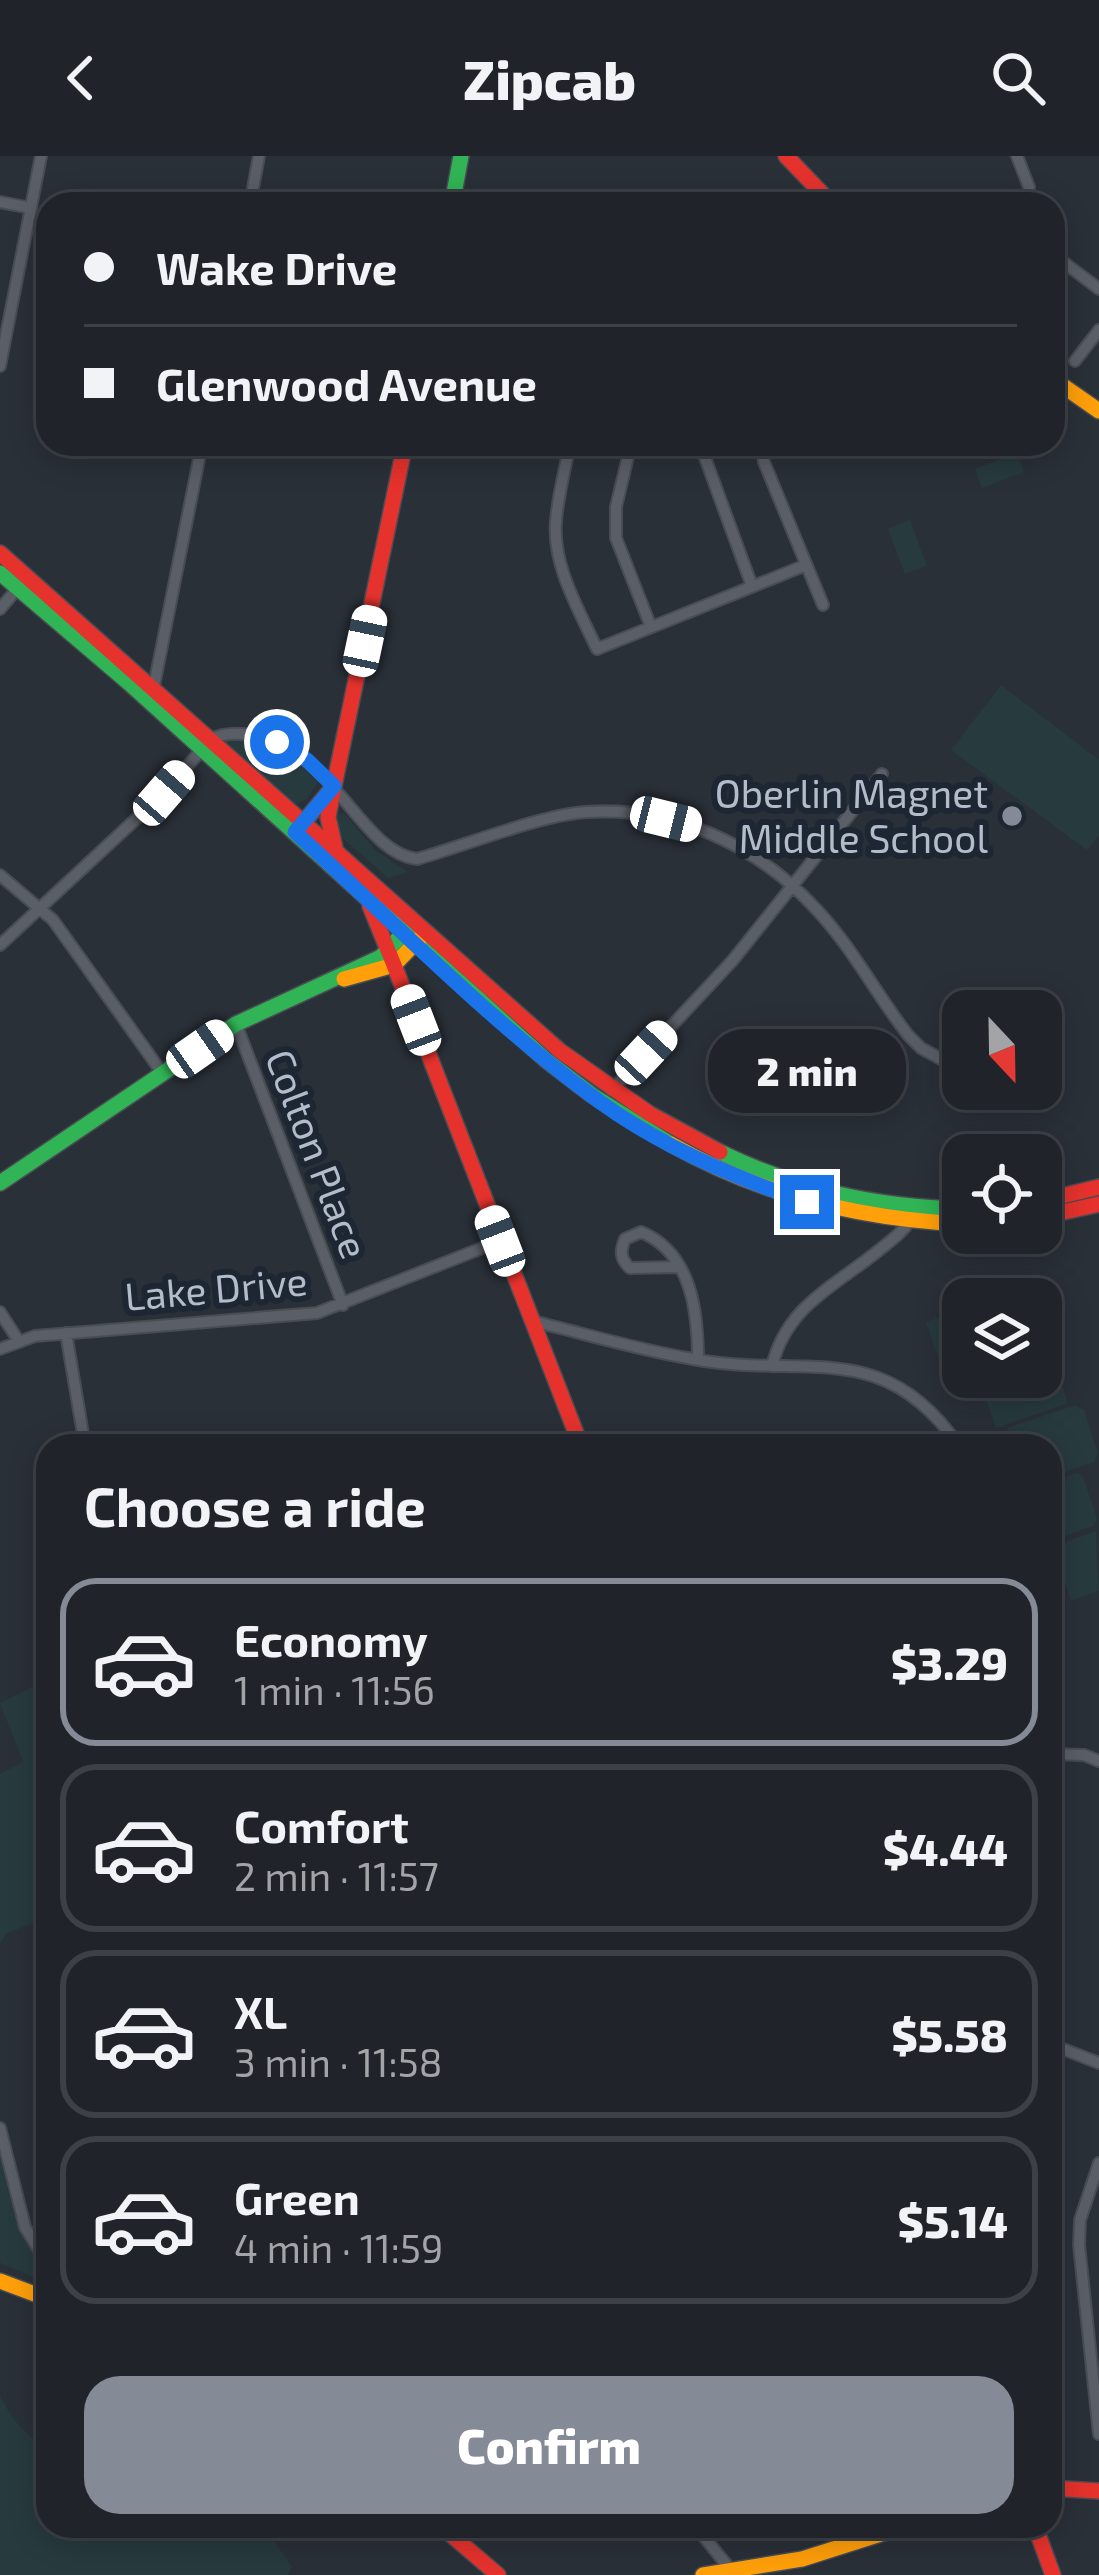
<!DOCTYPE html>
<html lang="en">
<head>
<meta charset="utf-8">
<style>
  :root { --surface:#20242a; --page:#2d3036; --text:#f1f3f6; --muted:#a2a4a8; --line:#3d4147; --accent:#848b96 }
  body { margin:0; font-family:"Exo 2",sans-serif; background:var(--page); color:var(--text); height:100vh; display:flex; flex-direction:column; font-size:45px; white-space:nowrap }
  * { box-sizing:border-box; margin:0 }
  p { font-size:39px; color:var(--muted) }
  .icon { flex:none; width:66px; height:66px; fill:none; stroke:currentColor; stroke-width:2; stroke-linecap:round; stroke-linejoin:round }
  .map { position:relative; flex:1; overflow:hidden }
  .panel { position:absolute; left:36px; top:1278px; width:1026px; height:1104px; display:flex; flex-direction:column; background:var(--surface); border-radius:36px; box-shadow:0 6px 30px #0003,0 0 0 3px var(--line) }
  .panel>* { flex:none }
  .banner { position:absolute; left:36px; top:36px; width:1029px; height:264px; border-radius:36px; box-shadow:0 6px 30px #0003,0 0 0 3px var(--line); display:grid; align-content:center; height:264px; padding:0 48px; background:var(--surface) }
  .needle { width:78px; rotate:158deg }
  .buttons { position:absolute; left:942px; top:834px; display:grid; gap:24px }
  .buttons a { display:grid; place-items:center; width:120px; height:120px; border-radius:24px; background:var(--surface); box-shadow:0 6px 30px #0003,0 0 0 3px var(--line); font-size:60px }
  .end { position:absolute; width:54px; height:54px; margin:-27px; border:15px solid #1a73e8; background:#fff; box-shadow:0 0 0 6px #fff }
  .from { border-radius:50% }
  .bubble { position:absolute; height:84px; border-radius:36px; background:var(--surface); box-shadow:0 6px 30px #0003,0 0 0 3px var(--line); font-size:39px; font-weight:800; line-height:84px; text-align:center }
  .car { position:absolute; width:36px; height:72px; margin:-36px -18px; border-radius:15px; box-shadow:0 0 9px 3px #0007; background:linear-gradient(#fff 24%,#345 0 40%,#fff 0 76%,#345 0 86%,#fff 0) }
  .banner b { display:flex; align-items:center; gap:42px; height:114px; font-size:45px }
  .banner b+b { border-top:3px solid var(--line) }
  .banner i { width:30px; height:30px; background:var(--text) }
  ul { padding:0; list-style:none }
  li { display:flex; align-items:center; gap:36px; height:168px; margin:0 24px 18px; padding:0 24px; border:6px solid var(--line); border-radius:36px }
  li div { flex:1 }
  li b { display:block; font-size:45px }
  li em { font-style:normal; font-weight:800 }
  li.current { border-color:var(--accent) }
  li>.icon { width:108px; height:108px; stroke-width:1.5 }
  h2 { padding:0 48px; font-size:54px; line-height:144px }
  .cta { display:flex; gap:24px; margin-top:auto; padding:24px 48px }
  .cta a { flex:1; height:138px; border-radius:36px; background:var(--accent); color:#fff; font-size:48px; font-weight:800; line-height:138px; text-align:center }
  header { display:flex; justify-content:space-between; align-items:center; height:156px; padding:0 48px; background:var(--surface); font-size:54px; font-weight:800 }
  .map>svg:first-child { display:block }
  .green { fill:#273a3e }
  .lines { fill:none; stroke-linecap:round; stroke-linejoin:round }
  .street-casing { stroke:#484c53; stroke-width:14 }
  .fast-casing { stroke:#484c53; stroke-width:18 }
  .slow-casing { stroke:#484c53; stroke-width:18 }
  .jam-casing { stroke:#484c53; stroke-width:18 }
  .street { stroke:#5a5e66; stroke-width:10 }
  .fast { stroke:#30b455; stroke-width:15 }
  .slow { stroke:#ff9f0a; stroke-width:15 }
  .jam { stroke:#e5322d; stroke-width:15 }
  .route { stroke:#1a73e8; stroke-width:15 }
  .poi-dot { fill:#848b96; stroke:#1d2633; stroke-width:4.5 }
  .labels { text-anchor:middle; stroke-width:12; stroke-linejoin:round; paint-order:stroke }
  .poi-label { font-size:39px; fill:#b4bcc9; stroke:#1d2633; text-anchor:end }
  .street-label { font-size:39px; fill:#b4bcc9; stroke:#1d2633 }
</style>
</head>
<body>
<header><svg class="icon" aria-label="back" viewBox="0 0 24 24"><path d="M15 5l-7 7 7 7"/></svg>Zipcab<svg class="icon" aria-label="search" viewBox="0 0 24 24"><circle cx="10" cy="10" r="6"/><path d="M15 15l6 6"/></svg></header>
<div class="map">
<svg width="1099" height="2419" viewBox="0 0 1099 2419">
  <rect width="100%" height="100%" fill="#2a3038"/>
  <path class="green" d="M1017,297L1024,316L982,332L975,313Z
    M910,364L927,410L905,418L888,373Z
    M1001,529L1099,604V679L1087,694L951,594Z
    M230,580C264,587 299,594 319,625L306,644L294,649L224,585Z
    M335,657L345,658L376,695L408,716L388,722L338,678Z
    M963,1153V1214L945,1221L926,1166Z
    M1048,1191L1068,1247L996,1272L978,1221H1041V1194Z
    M1075,1249L1084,1254L1098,1297L1094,1306L1050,1321V1290H1014L1007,1272Z
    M1077,1317L1083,1321L1097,1363L1093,1370L1050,1385V1326Z
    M1096,1375L1099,1435L1071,1445L1053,1390Z
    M32,1531L48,1568V1760L6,1778L0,1788V1618L23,1606L0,1547Z
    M0,2000L15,2061L45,2116L40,2124L0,2107Z
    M0,2240C11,2262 26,2281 48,2292V2370H263L292,2410L288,2419H0Z"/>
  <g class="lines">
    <defs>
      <path id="street" d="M1017,0L1029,31
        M0,46L31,52
        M250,48L259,0
        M1053,105H1062L1099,133
        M1075,205L1099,174
        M0,210L41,0
        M570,288C565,313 558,339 556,365C552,409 579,454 597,493L806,409
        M631,288L616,351V382L651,471
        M700,288L752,430
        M762,288L764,306L823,449
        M0,453L22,427
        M149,536L154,530L202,288
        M0,719L53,764L163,918
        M0,789L164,637L211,583C225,576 242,577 257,580C334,596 362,697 417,703C464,690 540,659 586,656C674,650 757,689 816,753C852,791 876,838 908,879L921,892L963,915
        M236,868L343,1149
        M999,933L1008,938
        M611,935L733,804L882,618
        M679,1111L630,1112C620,1103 620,1095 625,1083L641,1076C692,1097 698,1157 698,1204
        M0,1156L18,1184
        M532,1165C586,1178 639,1194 693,1203C805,1224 882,1179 959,1290
        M66,1177L85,1290
        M0,1193L35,1180L317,1157L500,1085
        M772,1210C787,1150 832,1132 878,1095C890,1085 904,1076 911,1062
        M554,1290L577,1279
        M1050,1598L1084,1599L1099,1605
        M1050,1888L1099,1907
        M0,1972L25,2071L48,2109
        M1099,2007L1080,2064L1079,2089L1099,2278
        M695,2370L731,2414"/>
      <path id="fast" d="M452,48L461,0
        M0,417L129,527L546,904L592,939L671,988
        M720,996C798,1034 876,1051 963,1053
        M0,1027L236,868L381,801L411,769"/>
      <path id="slow" d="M1053,223L1099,255
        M344,823L394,809L424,778
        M671,988C762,1040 859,1063 963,1068
        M0,2125L48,2143
        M703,2419L802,2403L906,2370"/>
      <path id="jam" d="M786,0L832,48
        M0,397L560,895L650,958L720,996
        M334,630L328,661L335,692
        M298,673L334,630L405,288
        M370,750L394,809
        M394,809L581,1290
        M1041,1045L1099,1031
        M1041,1061L1099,1048
        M1050,2332L1099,2335
        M441,2370L498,2419
        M1035,2370L1053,2419"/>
    </defs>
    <use href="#street" class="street-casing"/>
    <use href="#fast" class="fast-casing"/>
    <use href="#slow" class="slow-casing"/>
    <use href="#jam" class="jam-casing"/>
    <use href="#street" class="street"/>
    <use href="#fast" class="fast"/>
    <use href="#slow" class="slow"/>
    <use href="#jam" class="jam"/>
  </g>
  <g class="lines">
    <path class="route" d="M277,586L307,604L334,630L295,676C395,767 490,866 600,946C662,991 735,1022 807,1046"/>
  </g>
  <circle class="poi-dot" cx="1012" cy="660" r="12"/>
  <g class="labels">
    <g class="poi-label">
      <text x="988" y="652">Oberlin Magnet<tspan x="988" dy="45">Middle School</tspan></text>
    </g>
    <g class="street-label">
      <text transform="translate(317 998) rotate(69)" y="14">Colton Place</text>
      <text transform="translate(216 1133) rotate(-5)" y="14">Lake Drive</text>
    </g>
  </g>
</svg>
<div class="buttons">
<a><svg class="needle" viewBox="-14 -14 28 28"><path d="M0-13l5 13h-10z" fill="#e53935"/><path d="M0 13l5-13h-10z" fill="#a2a4a8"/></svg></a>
<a><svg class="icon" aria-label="locate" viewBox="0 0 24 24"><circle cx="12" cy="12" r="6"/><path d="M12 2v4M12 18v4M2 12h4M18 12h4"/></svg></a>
<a><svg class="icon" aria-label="layers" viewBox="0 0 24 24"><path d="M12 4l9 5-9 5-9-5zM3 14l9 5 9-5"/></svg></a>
</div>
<i class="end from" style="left:277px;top:586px"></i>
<i class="end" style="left:807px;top:1046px"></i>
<div class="bubble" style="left:708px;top:873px;width:198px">2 min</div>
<i class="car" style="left:365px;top:485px;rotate:12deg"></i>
<i class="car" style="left:164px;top:637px;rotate:41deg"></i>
<i class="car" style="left:666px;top:663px;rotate:104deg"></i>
<i class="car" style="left:416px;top:864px;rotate:339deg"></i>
<i class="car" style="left:200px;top:893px;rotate:55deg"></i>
<i class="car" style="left:646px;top:897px;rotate:43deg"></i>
<i class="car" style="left:500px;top:1085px;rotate:339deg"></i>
<div class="banner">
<b><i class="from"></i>Wake Drive</b>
<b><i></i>Glenwood Avenue</b>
</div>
<section class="panel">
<h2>Choose a ride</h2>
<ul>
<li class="current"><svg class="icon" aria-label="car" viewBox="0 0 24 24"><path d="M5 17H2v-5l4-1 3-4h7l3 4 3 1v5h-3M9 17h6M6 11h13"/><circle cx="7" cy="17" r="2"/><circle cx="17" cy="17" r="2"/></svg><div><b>Economy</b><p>1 min · 11:56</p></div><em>$3.29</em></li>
<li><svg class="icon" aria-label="car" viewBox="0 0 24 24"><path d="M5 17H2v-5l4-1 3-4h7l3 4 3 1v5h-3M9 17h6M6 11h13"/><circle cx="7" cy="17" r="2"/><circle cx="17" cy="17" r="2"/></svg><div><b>Comfort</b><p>2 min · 11:57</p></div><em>$4.44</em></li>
<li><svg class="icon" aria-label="car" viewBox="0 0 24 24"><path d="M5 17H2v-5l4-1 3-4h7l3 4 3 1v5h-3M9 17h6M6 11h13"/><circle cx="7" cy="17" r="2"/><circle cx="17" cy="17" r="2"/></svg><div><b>XL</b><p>3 min · 11:58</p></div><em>$5.58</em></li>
<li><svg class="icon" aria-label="car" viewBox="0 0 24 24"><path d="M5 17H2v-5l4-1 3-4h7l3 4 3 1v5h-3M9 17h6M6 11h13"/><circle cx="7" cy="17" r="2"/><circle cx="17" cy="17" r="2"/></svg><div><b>Green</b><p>4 min · 11:59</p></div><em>$5.14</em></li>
</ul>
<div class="cta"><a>Confirm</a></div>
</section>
</div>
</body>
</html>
